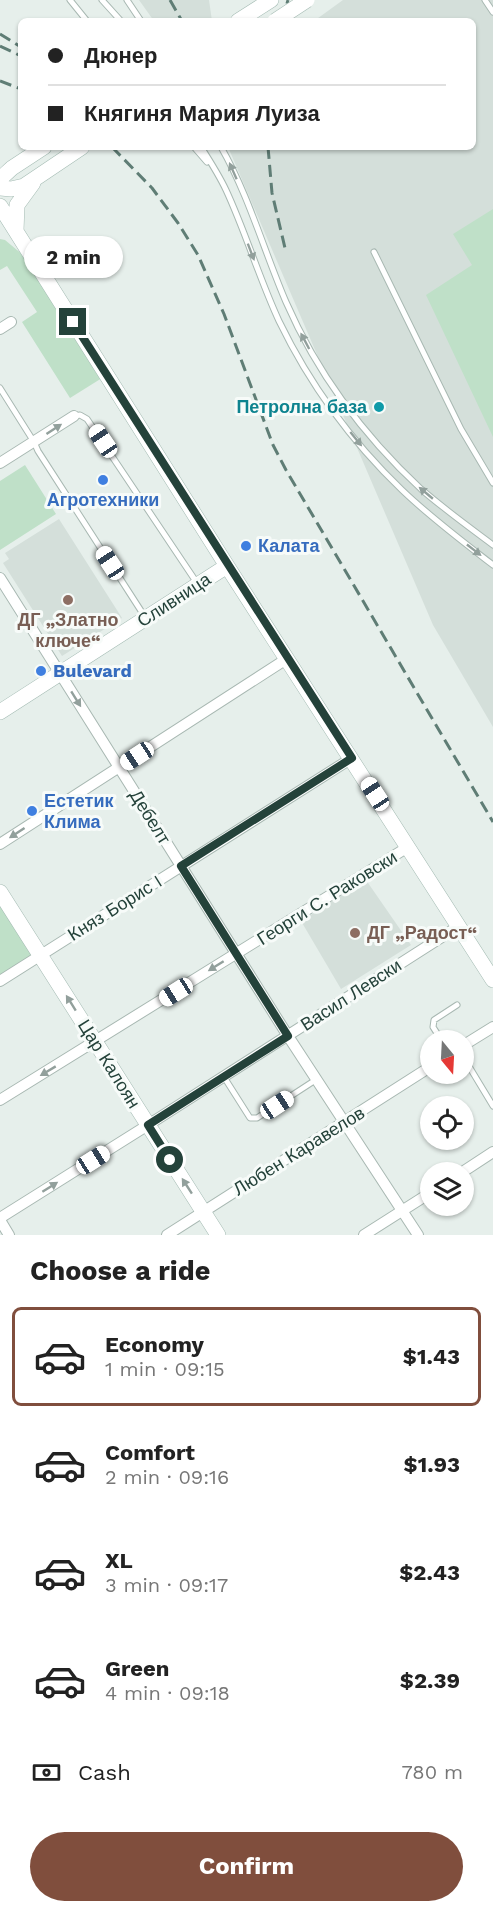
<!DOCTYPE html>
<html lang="en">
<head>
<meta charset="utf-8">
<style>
  :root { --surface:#fff; --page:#f2f2f2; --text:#222; --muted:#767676; --line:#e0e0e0; --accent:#804e3d }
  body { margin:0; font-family:"Work Sans",sans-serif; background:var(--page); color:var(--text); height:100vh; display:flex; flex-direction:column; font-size:22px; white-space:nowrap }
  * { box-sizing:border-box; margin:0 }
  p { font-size:20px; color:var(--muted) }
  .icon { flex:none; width:33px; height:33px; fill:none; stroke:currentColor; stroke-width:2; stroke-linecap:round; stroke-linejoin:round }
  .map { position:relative; height:1235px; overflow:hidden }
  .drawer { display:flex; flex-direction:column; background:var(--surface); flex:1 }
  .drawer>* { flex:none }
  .top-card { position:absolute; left:18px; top:18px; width:458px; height:132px; border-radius:9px; box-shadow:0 2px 4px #0004; display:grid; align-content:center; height:132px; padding:0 30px; background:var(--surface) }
  .needle { width:39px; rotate:162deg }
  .controls { position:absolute; left:420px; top:1030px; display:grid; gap:12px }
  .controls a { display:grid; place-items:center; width:54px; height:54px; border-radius:50%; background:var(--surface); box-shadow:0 2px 4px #0004; font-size:30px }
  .end { position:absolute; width:27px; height:27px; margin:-14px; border:8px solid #24423a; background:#fff; box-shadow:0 0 0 3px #fff }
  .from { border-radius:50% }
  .bubble { position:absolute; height:42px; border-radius:21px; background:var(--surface); box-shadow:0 2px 4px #0004; font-size:20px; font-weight:700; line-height:42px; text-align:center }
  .car { position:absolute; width:18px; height:36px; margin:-18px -9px; border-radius:8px; box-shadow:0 0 4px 2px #0007; background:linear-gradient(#fff 24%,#345 0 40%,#fff 0 76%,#345 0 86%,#fff 0) }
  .top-card b { display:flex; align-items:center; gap:21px; height:57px; font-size:22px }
  .top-card b+b { border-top:2px solid var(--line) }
  .top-card i { width:15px; height:15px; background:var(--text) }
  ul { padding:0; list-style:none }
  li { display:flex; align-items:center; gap:18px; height:99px; margin:0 12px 9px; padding:0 18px; border:3px solid transparent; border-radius:9px }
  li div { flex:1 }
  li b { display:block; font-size:22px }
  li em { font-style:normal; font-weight:700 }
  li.active { border-color:var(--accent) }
  li>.icon { width:54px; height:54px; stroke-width:1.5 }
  h2 { padding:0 30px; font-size:27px; line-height:72px }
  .pay { display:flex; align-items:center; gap:15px; height:66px; padding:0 30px; font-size:22px }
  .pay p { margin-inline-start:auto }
  .button { display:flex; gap:12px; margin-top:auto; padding:12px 30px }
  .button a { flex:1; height:69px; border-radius:36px; background:var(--accent); color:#fff; font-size:24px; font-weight:700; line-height:69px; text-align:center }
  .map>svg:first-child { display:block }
  .built { fill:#d4dfda }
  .green { fill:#bfe0c8 }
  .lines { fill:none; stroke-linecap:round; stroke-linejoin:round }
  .lane-casing { stroke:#a8b8b2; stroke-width:7 }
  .street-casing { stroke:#a8b8b2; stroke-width:12 }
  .secondary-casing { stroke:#a4bbb3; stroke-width:16 }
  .lane { stroke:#fff; stroke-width:5 }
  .street { stroke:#fff; stroke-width:10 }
  .secondary { stroke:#fff; stroke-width:15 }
  .rail { stroke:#5f7d75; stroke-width:3; stroke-dasharray:12 6; stroke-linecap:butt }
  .secondary-bridge-casing { stroke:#a4bbb3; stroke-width:16; stroke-linecap:butt }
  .secondary-bridge { stroke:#fff; stroke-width:15 }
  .oneway { fill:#92a09c }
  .route { stroke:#24423a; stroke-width:8 }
  .culture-dot { fill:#0f9aa8; stroke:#f7fbf9; stroke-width:2 }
  .shop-dot { fill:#3f7fe0; stroke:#f7fbf9; stroke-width:2 }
  .education-dot { fill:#8d6e63; stroke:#f7fbf9; stroke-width:2 }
  .labels { text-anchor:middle; stroke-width:6; stroke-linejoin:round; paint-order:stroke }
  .culture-label { font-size:18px; font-weight:bold; fill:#0d838f; stroke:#f7fbf9; text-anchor:end }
  .shop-label { font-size:18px; font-weight:bold; fill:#366cbe; stroke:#f7fbf9; text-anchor:start }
  .street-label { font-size:18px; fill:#24423a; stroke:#f7fbf9 }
  .education-label { font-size:18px; font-weight:bold; fill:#785e54; stroke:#f7fbf9 }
</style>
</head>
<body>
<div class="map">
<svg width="493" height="1235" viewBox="0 0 493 1235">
  <rect width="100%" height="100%" fill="#e6efeb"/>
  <path class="built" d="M139,0H209L212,21H154Z
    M343,0H493V727L433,625L228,147H472V21H314Z
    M59,519L122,618L62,656L3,563L9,559L5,553Z
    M366,880L411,945L341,989L301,921Z"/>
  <path class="green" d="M493,209V437L426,295L472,265L453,234Z
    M0,239L5,240L23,255L102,378L70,398L22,322L37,312L7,266L0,270Z
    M25,465L56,514L0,550V481Z
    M0,903L34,956L0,978Z"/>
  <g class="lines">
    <defs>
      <path id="lane" d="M70,0L87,21
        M102,0L121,21
        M127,0L141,21
        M485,0L493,12
        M194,147L207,162
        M201,147C210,161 219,175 226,190C246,233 259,278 279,321C309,383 352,442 402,490C430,517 462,541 493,565
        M221,147C249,196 264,251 286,302C317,373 365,437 421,489C444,509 469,527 493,545
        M374,252L461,429L493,483
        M0,388L34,442L38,451L145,617
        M74,416L80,415L87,419L197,583
        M442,1041L433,1027L434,1020L457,1005
        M464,1058L493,1106
        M224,1077L250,1118H257L317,1079"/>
      <path id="street" d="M0,329L11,322
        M0,463L74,416
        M0,578L288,1036L418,1235
        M0,844L288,658
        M0,981L352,758
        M464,1045L493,1027
        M0,1100L408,847
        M461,1173L493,1152
        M0,1218L148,1125L459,926
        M0,1220L9,1235
        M167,1235L430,1067
        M364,1235L430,1193"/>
      <path id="secondary" d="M238,21L271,0
        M0,179L12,168L44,147
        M0,188L11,189L24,186L82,147
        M0,206L227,566L493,980
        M16,231L17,205L33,183
        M0,712L227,566
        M0,892L218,1235"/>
    </defs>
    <use href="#lane" class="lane-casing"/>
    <use href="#street" class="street-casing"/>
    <use href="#secondary" class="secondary-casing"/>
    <use href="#lane" class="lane"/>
    <use href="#street" class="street"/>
    <use href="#secondary" class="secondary"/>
    <path class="rail" d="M170,0L182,21
      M282,21L288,0
      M0,34L21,47
      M0,46L21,56
      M0,81L21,89
      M112,147L152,188L178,223L198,255L224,314L273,445L286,470L493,822
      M268,147L272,193L285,248"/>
    <defs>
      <path id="secondary-bridge" d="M275,21L307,0"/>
    </defs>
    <use href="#secondary-bridge" class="secondary-bridge-casing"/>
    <use href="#secondary-bridge" class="secondary-bridge"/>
  </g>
  <defs><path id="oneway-solid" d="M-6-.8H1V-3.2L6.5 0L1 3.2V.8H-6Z" transform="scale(1.5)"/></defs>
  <g class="oneway">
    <use href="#oneway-solid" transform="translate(233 171) rotate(-114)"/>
    <use href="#oneway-solid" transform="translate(251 252) rotate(69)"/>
    <use href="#oneway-solid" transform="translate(305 341) rotate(-118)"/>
    <use href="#oneway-solid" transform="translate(54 429) rotate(-33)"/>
    <use href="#oneway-solid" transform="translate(356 439) rotate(51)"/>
    <use href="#oneway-solid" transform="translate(426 493) rotate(-140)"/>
    <use href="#oneway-solid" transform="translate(474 550) rotate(38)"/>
    <use href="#oneway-solid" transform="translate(76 699) rotate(58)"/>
    <use href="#oneway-solid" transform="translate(17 833) rotate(147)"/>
    <use href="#oneway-solid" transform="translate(216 966) rotate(148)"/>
    <use href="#oneway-solid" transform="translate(71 1003) rotate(-122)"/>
    <use href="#oneway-solid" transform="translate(48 1071) rotate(149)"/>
    <use href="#oneway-solid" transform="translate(187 1186) rotate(-123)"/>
    <use href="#oneway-solid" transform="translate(50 1187) rotate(-32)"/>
  </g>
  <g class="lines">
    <path class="route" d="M73,322L352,758L181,866L288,1036L148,1125L170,1160"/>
  </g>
  <circle class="culture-dot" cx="379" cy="407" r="6"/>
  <g class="shop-dot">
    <circle cx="103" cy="480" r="6"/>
    <circle cx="246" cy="546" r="6"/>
    <circle cx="41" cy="671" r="6"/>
    <circle cx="32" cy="811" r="6"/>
  </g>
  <g class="education-dot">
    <circle cx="68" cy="600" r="6"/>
    <circle cx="355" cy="933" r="6"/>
  </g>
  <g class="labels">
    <g class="culture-label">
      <text x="367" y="413">Петролна база</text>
    </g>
    <g class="shop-label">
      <text x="103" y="506" text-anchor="middle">Агротехники</text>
      <text x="258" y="552">Калата</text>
      <text x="53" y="677">Bulevard</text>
      <text x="44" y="807">Естетик<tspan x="44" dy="21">Клима</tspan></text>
    </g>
    <g class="street-label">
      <text transform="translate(174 600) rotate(-33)" y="6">Сливница</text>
      <text transform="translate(150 817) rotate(58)" y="6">Дебелт</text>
      <text transform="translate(327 898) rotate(-32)" y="6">Георги С. Раковски</text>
      <text transform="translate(115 908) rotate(-32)" y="6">Княз Борис I</text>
      <text transform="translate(351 995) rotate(-33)" y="6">Васил Левски</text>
      <text transform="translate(109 1064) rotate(58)" y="6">Цар Калоян</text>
      <text transform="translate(299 1151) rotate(-32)" y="6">Любен Каравелов</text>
    </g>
    <g class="education-label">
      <text x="68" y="626">ДГ „Златно<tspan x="68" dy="21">ключе“</tspan></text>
      <text x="367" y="939" text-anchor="start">ДГ „Радост“</text>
    </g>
  </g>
</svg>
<div class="controls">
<a><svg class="needle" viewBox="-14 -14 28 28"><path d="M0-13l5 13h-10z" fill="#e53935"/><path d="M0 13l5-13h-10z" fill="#767676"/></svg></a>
<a><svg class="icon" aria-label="locate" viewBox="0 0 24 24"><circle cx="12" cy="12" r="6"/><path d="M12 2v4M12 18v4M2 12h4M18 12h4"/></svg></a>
<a><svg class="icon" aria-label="layers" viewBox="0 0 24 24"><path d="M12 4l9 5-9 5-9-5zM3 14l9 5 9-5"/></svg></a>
</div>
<i class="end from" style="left:170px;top:1160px"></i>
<i class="end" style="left:73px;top:322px"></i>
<div class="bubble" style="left:24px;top:236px;width:99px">2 min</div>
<i class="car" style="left:103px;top:441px;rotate:326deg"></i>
<i class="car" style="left:110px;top:563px;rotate:327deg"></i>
<i class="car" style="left:137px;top:756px;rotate:237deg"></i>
<i class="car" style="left:375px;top:794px;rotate:327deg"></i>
<i class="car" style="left:176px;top:992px;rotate:238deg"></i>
<i class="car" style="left:277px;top:1105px;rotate:57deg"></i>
<i class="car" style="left:93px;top:1160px;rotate:58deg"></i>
<div class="top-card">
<b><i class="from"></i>Дюнер</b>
<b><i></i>Княгиня Мария Луиза</b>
</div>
</div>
<section class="drawer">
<h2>Choose a ride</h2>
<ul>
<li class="active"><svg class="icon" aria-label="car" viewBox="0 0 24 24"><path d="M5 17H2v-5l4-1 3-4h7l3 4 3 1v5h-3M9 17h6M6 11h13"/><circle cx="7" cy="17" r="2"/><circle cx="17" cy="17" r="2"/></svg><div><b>Economy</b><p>1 min · 09:15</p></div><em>$1.43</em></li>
<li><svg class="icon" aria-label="car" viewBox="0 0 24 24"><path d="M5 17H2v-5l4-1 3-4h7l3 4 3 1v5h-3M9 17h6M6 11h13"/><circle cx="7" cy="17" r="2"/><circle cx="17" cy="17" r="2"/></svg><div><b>Comfort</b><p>2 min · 09:16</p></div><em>$1.93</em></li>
<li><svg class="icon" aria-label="car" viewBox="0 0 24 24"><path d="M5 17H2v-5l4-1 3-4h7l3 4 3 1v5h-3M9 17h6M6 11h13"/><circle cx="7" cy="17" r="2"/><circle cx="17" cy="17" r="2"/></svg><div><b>XL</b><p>3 min · 09:17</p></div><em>$2.43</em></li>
<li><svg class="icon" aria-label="car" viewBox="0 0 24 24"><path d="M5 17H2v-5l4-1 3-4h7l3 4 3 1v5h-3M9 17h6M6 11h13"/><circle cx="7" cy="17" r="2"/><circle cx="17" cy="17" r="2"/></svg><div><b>Green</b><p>4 min · 09:18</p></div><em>$2.39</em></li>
</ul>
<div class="pay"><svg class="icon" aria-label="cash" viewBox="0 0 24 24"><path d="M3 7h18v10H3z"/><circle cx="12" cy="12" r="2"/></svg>Cash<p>780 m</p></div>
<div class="button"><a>Confirm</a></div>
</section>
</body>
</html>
